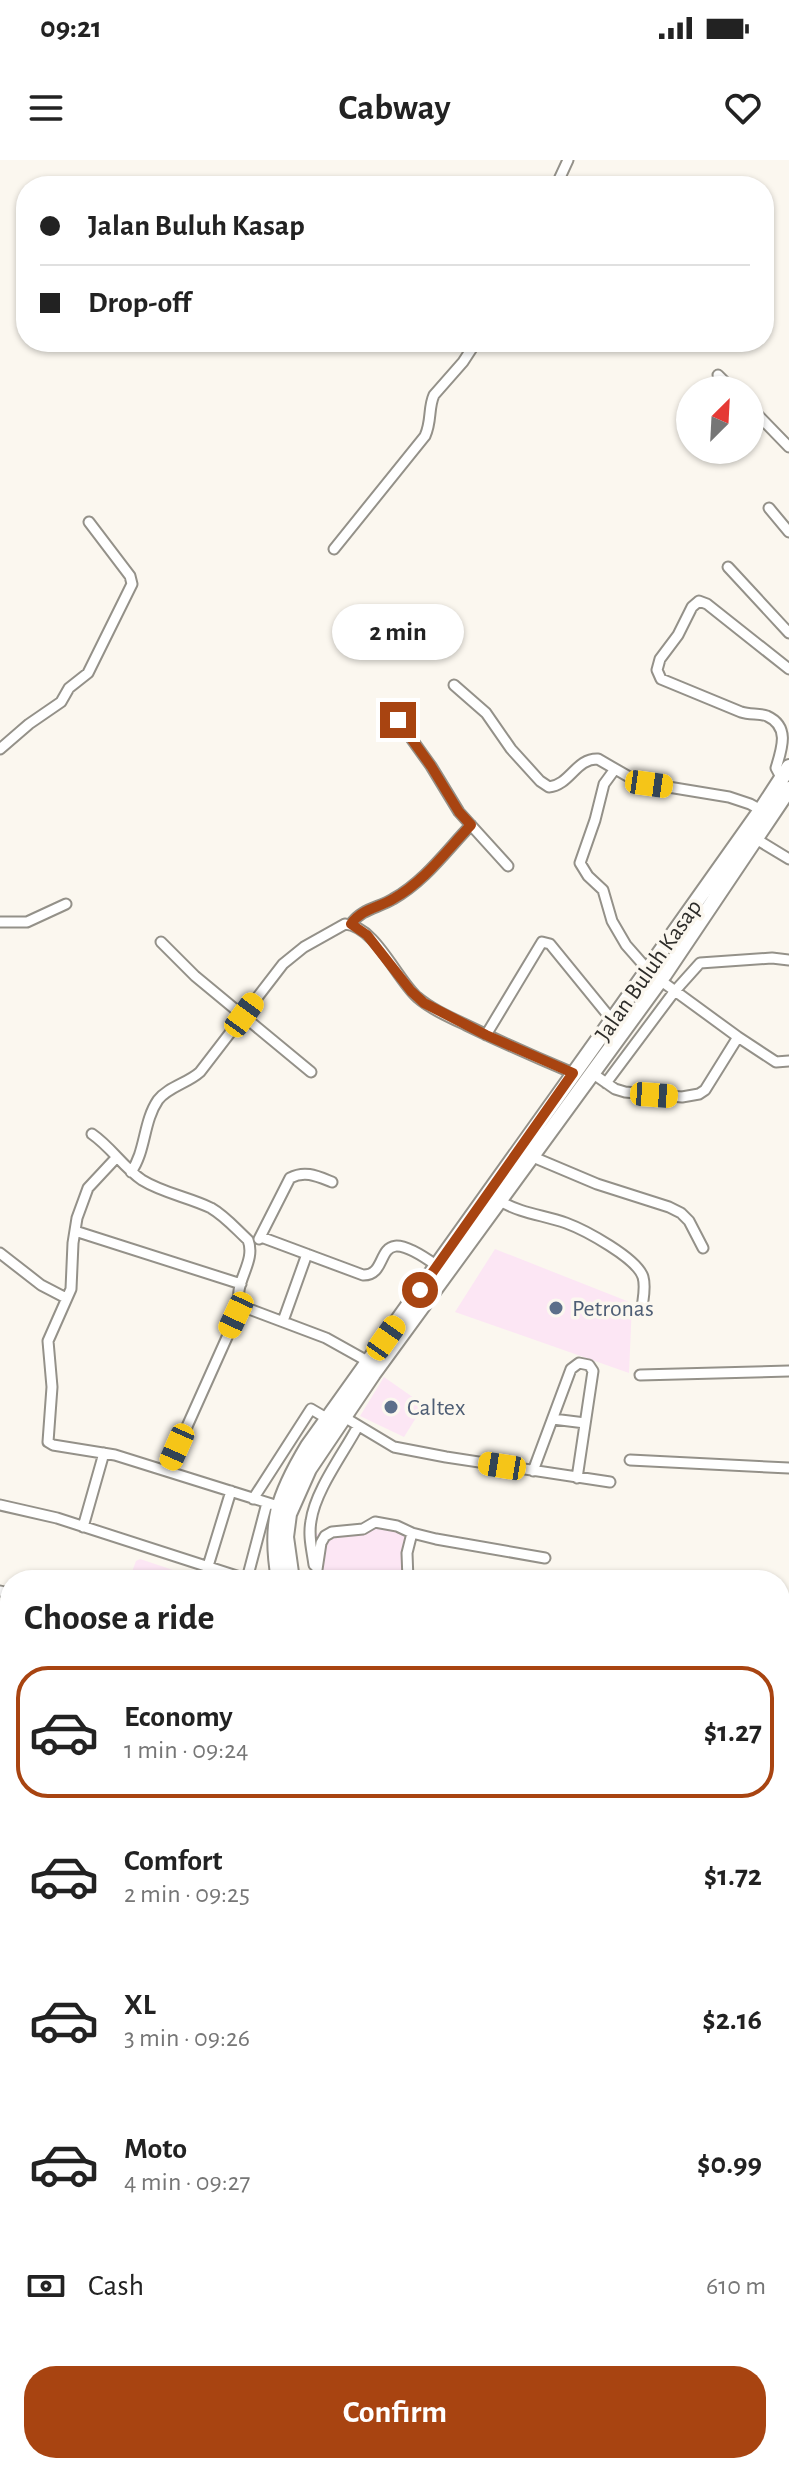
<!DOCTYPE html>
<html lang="en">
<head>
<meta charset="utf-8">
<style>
  :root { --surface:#fff; --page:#f6f6f6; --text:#222; --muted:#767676; --line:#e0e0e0; --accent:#a84411 }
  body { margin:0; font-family:"Alegreya Sans",sans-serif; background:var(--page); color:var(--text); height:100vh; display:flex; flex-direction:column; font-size:30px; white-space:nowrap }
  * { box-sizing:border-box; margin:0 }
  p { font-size:26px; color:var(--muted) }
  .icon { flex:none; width:44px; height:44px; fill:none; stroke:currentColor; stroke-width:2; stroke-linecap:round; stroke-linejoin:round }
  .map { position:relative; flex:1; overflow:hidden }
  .panel { position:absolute; left:0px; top:1410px; width:790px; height:904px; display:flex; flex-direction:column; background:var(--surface); border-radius:32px 32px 0 0; box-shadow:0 2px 6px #0004 }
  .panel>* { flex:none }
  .banner { position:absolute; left:16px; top:16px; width:758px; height:176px; border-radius:32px; box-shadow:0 2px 6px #0004; display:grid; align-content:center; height:176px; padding:0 24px; background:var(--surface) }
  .needle { width:52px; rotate:24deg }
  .fabs { position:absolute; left:676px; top:216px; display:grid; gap:16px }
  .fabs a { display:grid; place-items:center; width:88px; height:88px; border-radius:50%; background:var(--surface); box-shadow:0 2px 6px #0004; font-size:40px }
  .end { position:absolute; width:36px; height:36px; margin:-18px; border:10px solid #a84411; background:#fff; box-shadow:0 0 0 4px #fff }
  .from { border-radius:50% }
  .bubble { position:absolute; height:56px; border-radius:28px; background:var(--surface); box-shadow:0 2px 6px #0004; font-size:26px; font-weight:600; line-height:56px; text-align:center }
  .car { position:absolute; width:24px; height:48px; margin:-24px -12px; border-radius:10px; box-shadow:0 0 6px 2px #0007; background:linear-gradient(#f5c518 24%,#345 0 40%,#f5c518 0 76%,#345 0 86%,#f5c518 0) }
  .banner b { display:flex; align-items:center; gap:28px; height:76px; font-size:30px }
  .banner b+b { border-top:2px solid var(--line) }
  .banner i { width:20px; height:20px; background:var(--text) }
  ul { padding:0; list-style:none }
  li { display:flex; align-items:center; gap:24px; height:132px; margin:0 16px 12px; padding:0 8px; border:4px solid transparent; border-radius:32px }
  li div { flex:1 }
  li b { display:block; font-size:30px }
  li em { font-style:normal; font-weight:600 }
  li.active { border-color:var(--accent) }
  li>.icon { width:72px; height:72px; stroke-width:1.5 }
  h2 { padding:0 24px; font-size:36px; line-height:96px }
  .pay { display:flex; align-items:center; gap:20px; height:88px; padding:0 24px; font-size:30px }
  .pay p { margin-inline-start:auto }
  .action { display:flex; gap:16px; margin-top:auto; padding:16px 24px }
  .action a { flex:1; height:92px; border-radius:32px; background:var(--accent); color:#fff; font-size:32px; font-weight:600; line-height:92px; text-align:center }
  .status { display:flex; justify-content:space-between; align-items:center; height:56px; padding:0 40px; background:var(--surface); direction:ltr }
  .status svg { height:22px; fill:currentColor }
  header { display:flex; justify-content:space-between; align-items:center; height:104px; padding:0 24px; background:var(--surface); font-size:36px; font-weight:600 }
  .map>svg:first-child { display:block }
  .commercial { fill:#fce6f4 }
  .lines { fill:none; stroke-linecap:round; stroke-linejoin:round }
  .minor-casing { stroke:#949189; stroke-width:13 }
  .primary-casing { stroke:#949189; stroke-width:18 }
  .trunk-casing { stroke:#949189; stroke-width:18 }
  .minor { stroke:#fff; stroke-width:9 }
  .primary { stroke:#fff; stroke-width:14 }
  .trunk { stroke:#fff; stroke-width:14 }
  .rail-casing { stroke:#43413e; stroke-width:6 }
  .rail { stroke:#fbf7ef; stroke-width:3; stroke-dasharray:9; stroke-linecap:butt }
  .route { stroke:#a84411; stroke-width:10 }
  .service-dot { fill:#5c6f8a; stroke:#fbf7ef; stroke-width:3 }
  .labels { text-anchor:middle; stroke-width:7; stroke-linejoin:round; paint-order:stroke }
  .street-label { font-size:24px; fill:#2e2d2a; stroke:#fbf7ef }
  .service-label { font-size:24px; fill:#4e5e75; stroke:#fbf7ef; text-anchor:start }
</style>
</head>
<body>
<div class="status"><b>09:21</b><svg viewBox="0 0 49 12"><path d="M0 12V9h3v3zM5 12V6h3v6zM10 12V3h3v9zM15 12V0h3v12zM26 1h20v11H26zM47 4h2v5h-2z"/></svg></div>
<header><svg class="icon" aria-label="menu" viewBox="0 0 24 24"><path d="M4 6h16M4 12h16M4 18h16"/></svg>Cabway<svg class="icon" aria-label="heart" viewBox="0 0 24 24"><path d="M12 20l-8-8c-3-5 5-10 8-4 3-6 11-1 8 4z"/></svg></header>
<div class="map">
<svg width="789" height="2314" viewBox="0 0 789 2314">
  <rect width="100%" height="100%" fill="#fbf7ef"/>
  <path class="commercial" d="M495,1089L632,1143L629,1213L455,1152Z
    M384,1217L424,1245L404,1277L360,1256Z
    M403,1364L417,1371L410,1392L412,1420H313L307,1377L331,1369Z
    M140,1399L203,1420H129L136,1401Z"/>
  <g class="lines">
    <defs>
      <path id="minor" d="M556,26L568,0
        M718,215L733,230
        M750,247L789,287
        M769,348L789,372
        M334,389L425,276C432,261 428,248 434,235L463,202L476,182
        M728,407L789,473
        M454,525L486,553L511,589L540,621L549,627C570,625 576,598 598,599L638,622L729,637L750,644L761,650
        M398,560L431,606L459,652L508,706
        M0,589L29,564L61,542L69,528L88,513L132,424L130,416L89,362
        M615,609L604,624L595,660L580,703L588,716L603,730L612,761L626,785L648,810
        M782,619L776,608C783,586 789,566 767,556C759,553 750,555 741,552L661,519L657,510L660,499L678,475L692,447L699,441L707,444L789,509
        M756,679L789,699
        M0,762H27L66,744
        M351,764C361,749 378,748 393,739C425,721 446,691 471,665
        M161,782L195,816L311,912
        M660,820L738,877L776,902L789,901
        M486,875L542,782L550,784L612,860
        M592,913L615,929L625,932L682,937L699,934L705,930L738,877
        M606,923L674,832L700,803L772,798L789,800
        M92,974C111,987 123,1007 142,1020C163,1033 188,1037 211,1048C225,1056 236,1069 248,1080C257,1103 231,1124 241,1146L167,1311
        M533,997L597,1024L669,1047L681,1053L689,1061L703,1088
        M116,998L88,1028L77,1058L73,1083L71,1129L48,1181L52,1227L48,1282L53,1285L115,1295L278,1346
        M131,1012C146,991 143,962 158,940C168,927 188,923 200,912L283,804L304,787L345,764C375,766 396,818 417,837C431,849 449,857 466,865C501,882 537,898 573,913
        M500,1041C522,1054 544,1055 566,1063C585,1070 637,1098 643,1117C646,1127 643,1139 642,1148
        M75,1071L241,1124
        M261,1077L363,1115C394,1116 368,1056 437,1106
        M259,1079L290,1018C305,1010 317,1016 332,1022
        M0,1093L41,1125L66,1138
        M241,1146L326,1178L369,1202
        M283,1161L307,1094
        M640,1215L789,1211
        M344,1257L394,1287L446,1297L610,1322
        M553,1259L585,1263
        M630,1300L789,1308
        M533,1311L571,1209L579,1203L589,1205L593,1211L577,1318
        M253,1339L311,1249L328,1259
        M0,1345L57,1358L249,1420
        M83,1367L104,1293
        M314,1405C312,1390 308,1376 311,1361C315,1331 343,1294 358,1266
        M208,1406L231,1331
        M316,1416L321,1383L325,1376L332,1372L363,1369L375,1362L397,1366L412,1373L436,1379L545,1398
        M247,1419L267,1343
        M408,1420L407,1393L412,1373
        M0,1431L10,1433
        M0,1490L10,1491
        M0,1535L10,1536
        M0,1607L10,1609
        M0,1707L10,1706
        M0,2099L10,2089
        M0,2113L10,2124
        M780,2222L789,2218
        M151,2304L157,2314
        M334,2304L337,2314
        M401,2314L429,2307"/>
      <path id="primary" d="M780,1500L789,1501"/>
      <path id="trunk" d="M279,1420C269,1362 278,1336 308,1286L620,849L761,650L789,607
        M292,1420L286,1377L289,1354L309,1309L373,1214L664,815L789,629
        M569,2304L573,2314
        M588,2304L590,2314"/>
    </defs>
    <use href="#minor" class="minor-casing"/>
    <use href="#primary" class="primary-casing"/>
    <use href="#trunk" class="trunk-casing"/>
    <use href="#minor" class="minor"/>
    <use href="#primary" class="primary"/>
    <use href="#trunk" class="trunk"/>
    <defs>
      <path id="rail" d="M0,2222L10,2234
        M61,2304L68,2314"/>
    </defs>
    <use href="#rail" class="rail-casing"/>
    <use href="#rail" class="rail"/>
  </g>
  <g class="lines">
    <path class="route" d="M398,560L431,606L459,652L471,665C446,691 425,721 393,739C378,748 361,749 351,764L367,775L411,831L424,843L486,875L573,913L420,1130"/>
  </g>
  <g class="service-dot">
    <circle cx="556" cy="1148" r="8"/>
    <circle cx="391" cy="1247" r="8"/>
  </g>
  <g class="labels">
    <g class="street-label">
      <text transform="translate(648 810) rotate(-55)" y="8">Jalan Buluh Kasap</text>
    </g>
    <g class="service-label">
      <text x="572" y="1156">Petronas</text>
      <text x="407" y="1255">Caltex</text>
    </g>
  </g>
</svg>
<div class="fabs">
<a><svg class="needle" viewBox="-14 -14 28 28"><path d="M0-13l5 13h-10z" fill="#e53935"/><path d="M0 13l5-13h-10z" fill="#767676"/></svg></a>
</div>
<i class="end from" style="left:420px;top:1130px"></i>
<i class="end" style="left:398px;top:560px"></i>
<div class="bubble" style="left:332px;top:444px;width:132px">2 min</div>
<i class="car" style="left:649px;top:624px;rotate:98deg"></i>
<i class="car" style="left:244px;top:855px;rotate:36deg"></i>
<i class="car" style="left:654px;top:935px;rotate:94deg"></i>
<i class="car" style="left:236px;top:1155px;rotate:205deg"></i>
<i class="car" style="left:386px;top:1178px;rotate:35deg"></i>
<i class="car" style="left:177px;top:1287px;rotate:204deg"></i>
<i class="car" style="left:502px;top:1306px;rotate:279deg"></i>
<div class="banner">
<b><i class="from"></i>Jalan Buluh Kasap</b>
<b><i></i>Drop-off</b>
</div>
<section class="panel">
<h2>Choose a ride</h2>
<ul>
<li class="active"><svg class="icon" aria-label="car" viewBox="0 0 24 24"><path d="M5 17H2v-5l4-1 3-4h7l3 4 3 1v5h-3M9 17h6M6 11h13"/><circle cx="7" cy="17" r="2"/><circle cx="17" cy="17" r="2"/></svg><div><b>Economy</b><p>1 min · 09:24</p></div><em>$1.27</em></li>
<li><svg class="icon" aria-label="car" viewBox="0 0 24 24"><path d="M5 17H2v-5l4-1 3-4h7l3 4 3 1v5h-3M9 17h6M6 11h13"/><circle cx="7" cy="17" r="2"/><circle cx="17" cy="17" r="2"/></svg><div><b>Comfort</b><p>2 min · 09:25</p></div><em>$1.72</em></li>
<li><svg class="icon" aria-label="car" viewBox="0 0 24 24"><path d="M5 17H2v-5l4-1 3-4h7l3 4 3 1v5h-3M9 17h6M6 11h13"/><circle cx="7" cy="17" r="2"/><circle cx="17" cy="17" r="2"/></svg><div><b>XL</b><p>3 min · 09:26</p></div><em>$2.16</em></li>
<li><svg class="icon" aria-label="car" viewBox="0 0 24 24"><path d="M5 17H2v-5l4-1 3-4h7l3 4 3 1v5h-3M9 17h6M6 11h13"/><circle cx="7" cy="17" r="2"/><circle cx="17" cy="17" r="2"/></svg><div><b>Moto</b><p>4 min · 09:27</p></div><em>$0.99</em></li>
</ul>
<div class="pay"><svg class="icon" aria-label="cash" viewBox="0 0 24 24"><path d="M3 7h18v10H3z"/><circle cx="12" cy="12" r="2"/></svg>Cash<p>610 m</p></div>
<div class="action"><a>Confirm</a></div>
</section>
</div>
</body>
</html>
